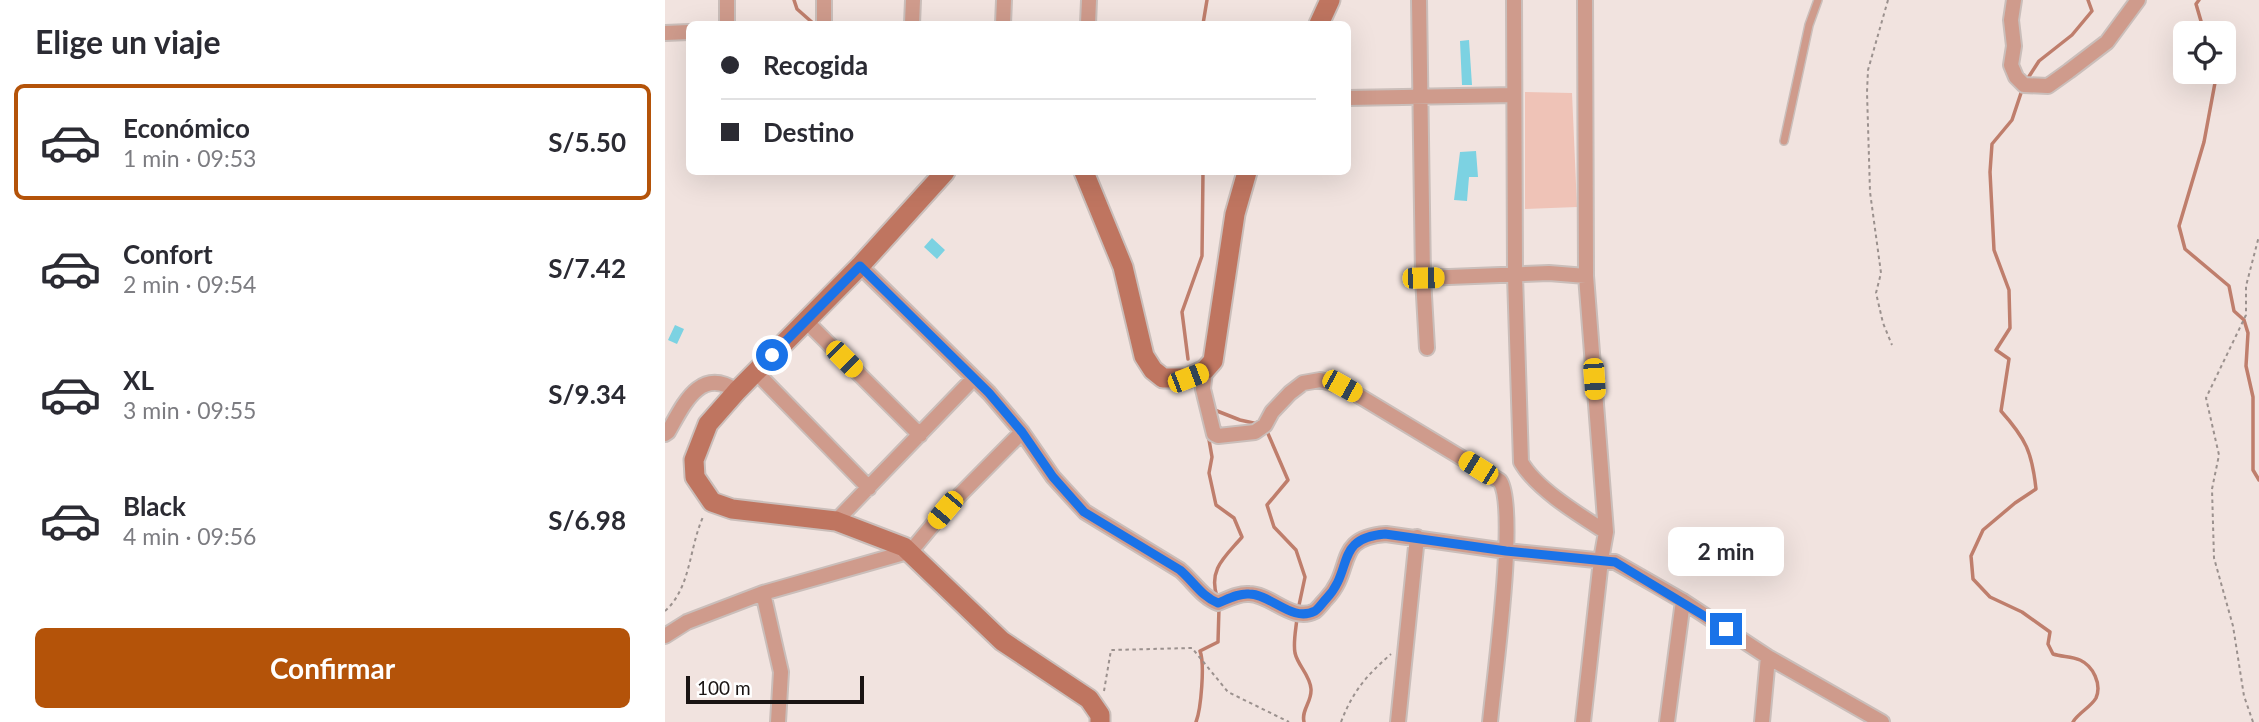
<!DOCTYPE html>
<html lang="es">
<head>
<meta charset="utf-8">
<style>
  :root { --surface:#fff; --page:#f2f2f3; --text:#2b2b33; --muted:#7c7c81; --line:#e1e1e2; --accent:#b45309 }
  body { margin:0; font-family:Lato,sans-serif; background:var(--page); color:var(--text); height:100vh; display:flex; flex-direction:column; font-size:26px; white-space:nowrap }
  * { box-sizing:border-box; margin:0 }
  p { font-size:23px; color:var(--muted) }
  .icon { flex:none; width:38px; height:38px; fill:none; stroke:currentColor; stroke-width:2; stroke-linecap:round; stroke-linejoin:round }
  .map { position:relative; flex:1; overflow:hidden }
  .sheet { display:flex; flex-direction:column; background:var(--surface); width:665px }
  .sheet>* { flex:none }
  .top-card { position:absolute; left:21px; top:21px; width:665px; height:154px; border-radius:10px; box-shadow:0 7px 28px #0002; display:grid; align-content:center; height:154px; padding:0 35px; background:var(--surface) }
  .controls { position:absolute; left:1508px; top:21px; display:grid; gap:14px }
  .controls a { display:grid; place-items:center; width:63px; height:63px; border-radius:10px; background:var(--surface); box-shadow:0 7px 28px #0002; font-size:35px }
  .scale { position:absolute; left:21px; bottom:18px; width:178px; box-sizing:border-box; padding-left:7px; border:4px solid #191413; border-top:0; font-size:19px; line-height:24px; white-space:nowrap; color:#191413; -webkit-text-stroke:5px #fff; paint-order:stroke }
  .end { position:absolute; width:32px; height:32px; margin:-16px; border:9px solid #1a73e8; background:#fff; box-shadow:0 0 0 4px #fff }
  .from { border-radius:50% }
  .bubble { position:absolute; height:49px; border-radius:10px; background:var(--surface); box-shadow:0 7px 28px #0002; font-size:23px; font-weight:700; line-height:49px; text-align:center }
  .car { position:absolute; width:21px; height:42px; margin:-21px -10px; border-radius:9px; box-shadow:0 0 5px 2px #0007; background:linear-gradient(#f5c518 24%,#345 0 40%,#f5c518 0 76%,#345 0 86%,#f5c518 0) }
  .top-card b { display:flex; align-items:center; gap:24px; height:66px; font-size:26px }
  .top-card b+b { border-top:2px solid var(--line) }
  .top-card i { width:18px; height:18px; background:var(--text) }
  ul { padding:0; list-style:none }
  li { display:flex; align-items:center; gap:21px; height:116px; margin:0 14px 10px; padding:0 21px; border:4px solid transparent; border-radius:10px }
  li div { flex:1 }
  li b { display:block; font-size:26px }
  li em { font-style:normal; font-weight:700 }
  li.active { border-color:var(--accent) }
  li>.icon { width:63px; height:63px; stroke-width:1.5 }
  h2 { padding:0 35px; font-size:32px; line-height:84px }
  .cta { display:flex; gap:14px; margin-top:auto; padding:14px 35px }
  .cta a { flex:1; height:80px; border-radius:10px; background:var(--accent); color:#fff; font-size:28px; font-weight:700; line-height:80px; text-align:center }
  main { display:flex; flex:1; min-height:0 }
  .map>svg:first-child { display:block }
  .green { fill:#efc3b7 }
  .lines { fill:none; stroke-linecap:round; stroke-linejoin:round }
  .stream { stroke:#bf7e6c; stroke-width:3.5 }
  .building { fill:#7cd2e2 }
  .service-casing { stroke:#cabeba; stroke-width:10 }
  .minor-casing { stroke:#cabeba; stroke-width:18 }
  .secondary-casing { stroke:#cabeba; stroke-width:23 }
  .path { stroke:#9b918e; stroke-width:2; stroke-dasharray:3.5 3.5; stroke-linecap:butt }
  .service { stroke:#cf9b8c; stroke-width:7 }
  .minor { stroke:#cf9b8c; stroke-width:14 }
  .secondary { stroke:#bf7560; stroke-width:19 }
  .route { stroke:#1a73e8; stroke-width:9 }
</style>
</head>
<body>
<main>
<section class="sheet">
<h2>Elige un viaje</h2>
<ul>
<li class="active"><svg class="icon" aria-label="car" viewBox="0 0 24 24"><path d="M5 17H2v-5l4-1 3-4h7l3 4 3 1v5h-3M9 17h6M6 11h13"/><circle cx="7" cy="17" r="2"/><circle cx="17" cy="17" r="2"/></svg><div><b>Económico</b><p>1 min · 09:53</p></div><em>S/5.50</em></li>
<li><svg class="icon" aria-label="car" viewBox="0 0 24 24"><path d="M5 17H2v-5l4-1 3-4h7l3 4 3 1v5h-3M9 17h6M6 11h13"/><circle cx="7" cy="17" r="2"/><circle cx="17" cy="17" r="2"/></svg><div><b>Confort</b><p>2 min · 09:54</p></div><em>S/7.42</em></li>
<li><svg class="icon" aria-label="car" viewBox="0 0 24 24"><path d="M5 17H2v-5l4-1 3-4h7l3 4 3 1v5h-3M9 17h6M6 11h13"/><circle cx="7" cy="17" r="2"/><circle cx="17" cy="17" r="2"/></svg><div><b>XL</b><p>3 min · 09:55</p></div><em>S/9.34</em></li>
<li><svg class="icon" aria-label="car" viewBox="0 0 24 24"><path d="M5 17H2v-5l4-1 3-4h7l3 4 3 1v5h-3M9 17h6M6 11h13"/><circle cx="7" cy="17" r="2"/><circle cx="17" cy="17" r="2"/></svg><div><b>Black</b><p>4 min · 09:56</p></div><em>S/6.98</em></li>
</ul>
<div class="cta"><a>Confirmar</a></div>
</section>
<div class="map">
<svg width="1594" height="722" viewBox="0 0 1594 722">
  <rect width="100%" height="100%" fill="#f1e3df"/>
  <path class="green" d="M860,92L907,93L912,207L860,209Z"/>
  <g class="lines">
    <path class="stream" d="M129,0L132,9L149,24
      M1534,0L1531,4L1538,28L1543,33
      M538,24L542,0
      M1552,72L1539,142L1514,226L1520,249L1564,286L1569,311L1579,320L1583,333L1581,366L1588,397V470L1594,480
      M1361,81L1374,61L1407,35L1427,11L1423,0
      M1358,87L1347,120L1327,144L1325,172L1329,250L1344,290L1345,328L1331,350L1344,359L1336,411C1361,439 1367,452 1371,489L1350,503L1318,530L1306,556L1308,579L1325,597L1357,612L1385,632L1383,644L1388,654C1397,657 1407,656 1415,660C1428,666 1437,684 1431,698C1426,707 1413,713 1408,722
      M523,359L517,312L537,256L538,172
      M547,409L575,420L593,424
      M601,429L623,480L602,505L609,527L631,550L640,577L633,610
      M543,434L547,457L544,473L551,505L569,518L577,537C560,557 543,569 552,597
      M632,618C631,629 628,642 630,653C633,666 645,675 646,689C647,702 636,710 639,722
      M531,722C536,709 540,664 535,651L553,642L554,608"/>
  </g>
  <path class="building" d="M804,40L807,85H797L795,41Z
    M811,151L813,177H804L802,201L789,200L795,152Z
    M267,238L280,250L272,259L259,247Z
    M10,325L19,329L12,344L3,340Z"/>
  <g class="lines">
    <defs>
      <path id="service" d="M1119,141L1144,25L1153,0"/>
      <path id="minor" d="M159,0V24
        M754,0L758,278L762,348
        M849,0L850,276L856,462C871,489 916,516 941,532
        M1349,0L1346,20L1349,46L1346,65L1351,77L1359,85L1383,86L1404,71L1442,42L1473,0
        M62,24V0
        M247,24L248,0
        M338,24L339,0
        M423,24L424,0
        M0,33L24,32
        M682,98L849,95
        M195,266L324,393L357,432L388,477L420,512L515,570C528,581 537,597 553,603C563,599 574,593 584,594C606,594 627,623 650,611C654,608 658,602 661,599C690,569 668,538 721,534L841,551L950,562L1018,601L1103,657L1217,722
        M758,278L884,273L921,276
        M141,321L255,435
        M540,370L538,389L549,434L553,436L590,432L600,425L607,412L625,393L638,383L655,380L677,386L701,400L835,481C853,509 829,680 825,722
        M91,372L204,488
        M0,434L3,432C19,404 35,366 72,391
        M171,521L309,378
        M98,593L116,672L113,722
        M0,636L22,622L98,593L246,551L280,510L357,432
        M733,722L752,537
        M918,722L936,560L941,532L921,276L920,0
        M1002,722L1018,601
        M1097,722L1103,657"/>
      <path id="secondary" d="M654,24L665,0
        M280,172L195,266L72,391L43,424L29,460L30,477L47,502L67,509L171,521L239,547L337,641L424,699L435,715V722
        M419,172L458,267L479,356L488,370L498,378H523L540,370L548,361L570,214L582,172"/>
    </defs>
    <use href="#service" class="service-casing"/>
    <use href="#minor" class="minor-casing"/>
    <use href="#secondary" class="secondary-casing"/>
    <path class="path" d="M1223,0L1203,70L1202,92L1205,192L1216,273L1211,293L1218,323L1227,345
      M0,611C26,588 24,548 38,517
      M439,691L446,650L527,648L563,692L624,722
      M676,722C688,691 701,676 726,654
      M1588,722L1579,696L1568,626L1549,558L1547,489L1554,455L1541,398L1581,315V286L1594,236"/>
    <use href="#service" class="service"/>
    <use href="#minor" class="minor"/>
    <use href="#secondary" class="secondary"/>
  </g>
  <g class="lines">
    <path class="route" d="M107,355L195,266L324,393L357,432L388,477L419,512L515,570C528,581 537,597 553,603C563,599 574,593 584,594C606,594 627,623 650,611C654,608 658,602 661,599C689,570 669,538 720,534L841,551L950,562L1061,629"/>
  </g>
</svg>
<div class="controls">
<a><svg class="icon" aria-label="locate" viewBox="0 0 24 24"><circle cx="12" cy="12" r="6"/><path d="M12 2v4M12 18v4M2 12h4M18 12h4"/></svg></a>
</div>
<div class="scale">100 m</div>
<i class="end from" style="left:107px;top:355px"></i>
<i class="end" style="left:1061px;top:629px"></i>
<div class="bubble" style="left:1003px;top:527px;width:116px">2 min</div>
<i class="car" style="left:758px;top:278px;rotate:89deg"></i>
<i class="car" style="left:179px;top:359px;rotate:135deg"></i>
<i class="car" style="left:523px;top:378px;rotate:69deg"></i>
<i class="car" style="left:929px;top:379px;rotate:176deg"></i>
<i class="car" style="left:677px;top:386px;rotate:119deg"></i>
<i class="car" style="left:813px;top:468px;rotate:302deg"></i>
<i class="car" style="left:280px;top:510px;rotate:220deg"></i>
<div class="top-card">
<b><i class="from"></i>Recogida</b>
<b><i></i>Destino</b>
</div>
</div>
</main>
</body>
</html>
